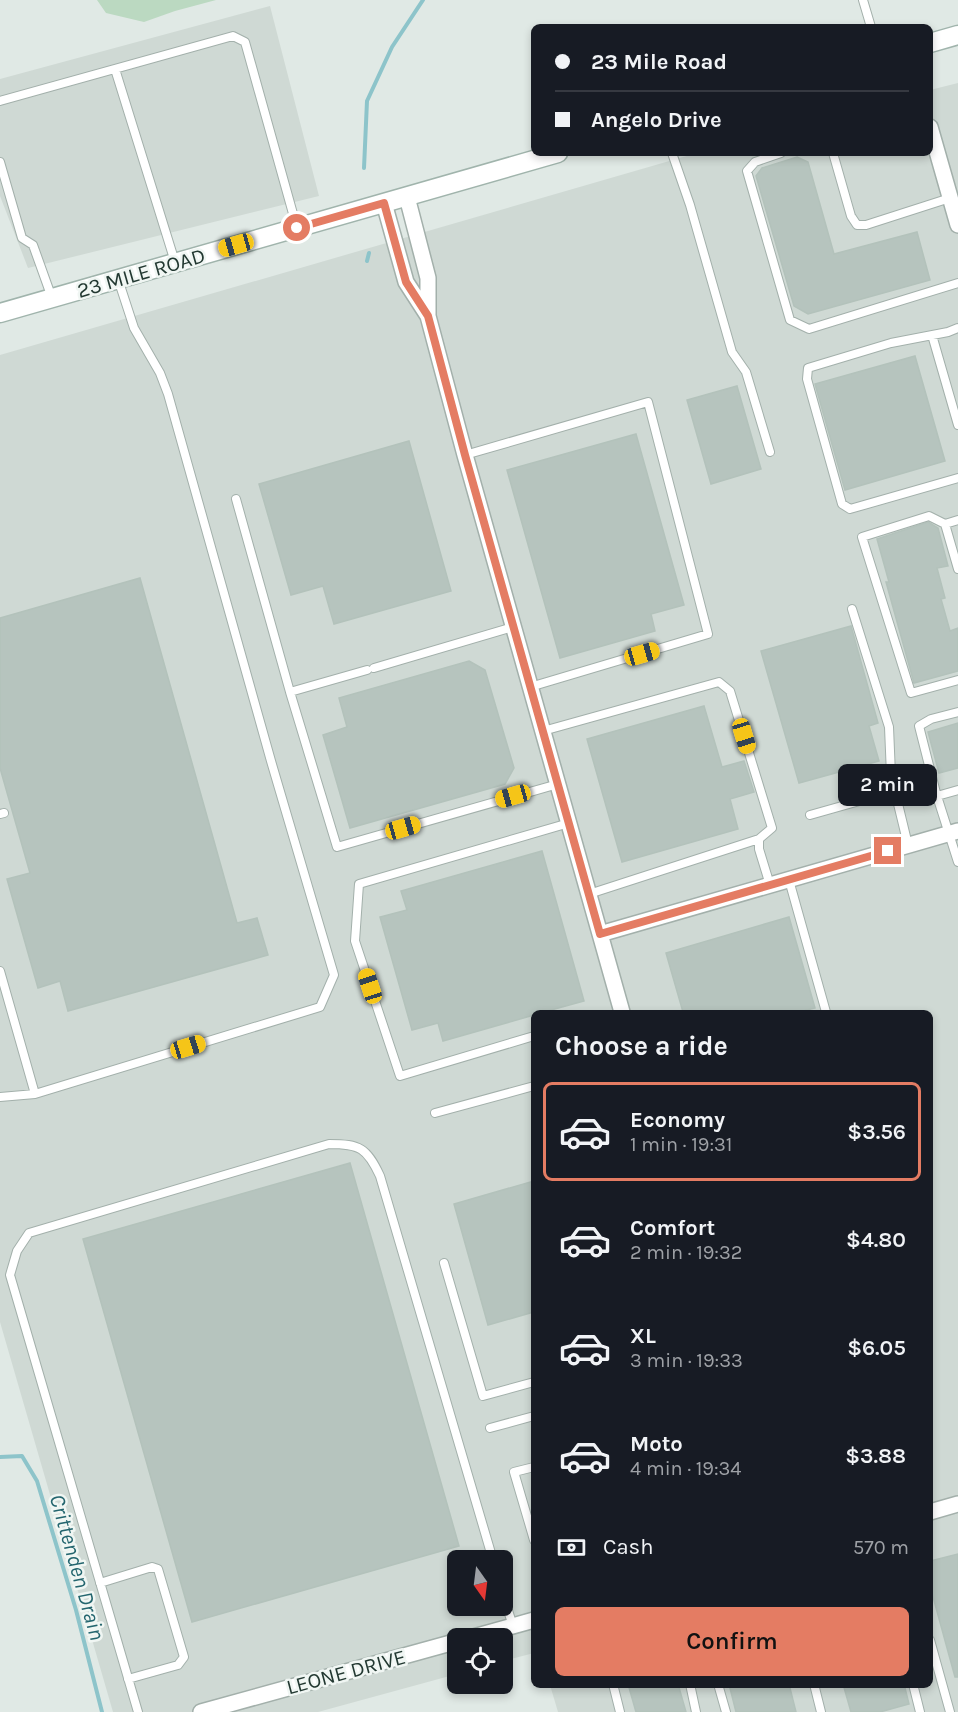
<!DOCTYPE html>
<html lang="en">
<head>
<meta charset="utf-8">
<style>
  :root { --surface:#171b24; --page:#242831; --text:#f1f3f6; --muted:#9ea1a6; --line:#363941; --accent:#e47c63 }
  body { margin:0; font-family:Karla,sans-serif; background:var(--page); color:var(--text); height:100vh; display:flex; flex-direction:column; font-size:22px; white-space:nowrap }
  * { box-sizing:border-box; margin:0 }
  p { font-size:20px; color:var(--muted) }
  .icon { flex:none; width:33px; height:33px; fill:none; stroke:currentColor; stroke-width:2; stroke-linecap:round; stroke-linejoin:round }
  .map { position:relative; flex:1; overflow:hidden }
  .drawer { position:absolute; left:531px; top:1010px; width:402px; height:678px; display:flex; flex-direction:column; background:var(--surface); border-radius:9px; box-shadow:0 3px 9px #0003 }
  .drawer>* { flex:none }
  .guide { position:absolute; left:531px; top:24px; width:402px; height:132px; border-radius:9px; box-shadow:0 3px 9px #0003; display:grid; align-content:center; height:132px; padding:0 24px; background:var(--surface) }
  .needle { width:39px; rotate:166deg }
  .tools { position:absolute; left:447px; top:1550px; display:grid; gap:12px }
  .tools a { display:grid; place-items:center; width:66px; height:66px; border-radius:9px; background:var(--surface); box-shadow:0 3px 9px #0003; font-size:30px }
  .end { position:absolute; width:27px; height:27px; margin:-14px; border:8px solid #e47c63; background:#fff; box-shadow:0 0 0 3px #fff }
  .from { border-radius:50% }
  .bubble { position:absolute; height:42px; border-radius:9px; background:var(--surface); box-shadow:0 3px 9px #0003; font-size:20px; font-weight:600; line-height:42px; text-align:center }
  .car { position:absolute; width:18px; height:36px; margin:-18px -9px; border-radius:8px; box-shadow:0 0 4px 2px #0007; background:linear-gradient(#f5c518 24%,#345 0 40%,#f5c518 0 76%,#345 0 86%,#f5c518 0) }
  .guide b { display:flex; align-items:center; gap:21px; height:57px; font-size:22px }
  .guide b+b { border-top:2px solid var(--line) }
  .guide i { width:15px; height:15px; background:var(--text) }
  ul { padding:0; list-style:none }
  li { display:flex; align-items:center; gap:18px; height:99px; margin:0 12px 9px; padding:0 12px; border:3px solid transparent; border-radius:9px }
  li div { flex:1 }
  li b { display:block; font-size:22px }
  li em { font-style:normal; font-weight:600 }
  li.current { border-color:var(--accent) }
  li>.icon { width:54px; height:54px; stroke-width:1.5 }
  h2 { padding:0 24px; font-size:27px; line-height:72px }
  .pay { display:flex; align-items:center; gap:15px; height:66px; padding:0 24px; font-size:22px }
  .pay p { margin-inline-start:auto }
  .button { display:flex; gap:12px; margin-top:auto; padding:12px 24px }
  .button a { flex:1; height:69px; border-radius:9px; background:var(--accent); color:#111; font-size:24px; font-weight:600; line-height:69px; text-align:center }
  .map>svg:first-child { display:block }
  .built { fill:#cfd9d4; fill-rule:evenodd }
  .green { fill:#bbd9c1 }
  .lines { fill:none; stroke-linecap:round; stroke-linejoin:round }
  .stream { stroke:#8dc4ca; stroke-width:4 }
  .building { fill:#b6c4be; stroke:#b3c2bb; stroke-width:1.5 }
  .service-casing { stroke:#a3b0ab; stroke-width:10 }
  .minor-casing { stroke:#a3b0ab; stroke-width:18 }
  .secondary-casing { stroke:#a0b4ac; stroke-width:21 }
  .service { stroke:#fff; stroke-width:8 }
  .minor { stroke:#fff; stroke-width:15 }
  .secondary { stroke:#fff; stroke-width:18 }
  .route { stroke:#e47c63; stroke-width:8 }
  .labels { text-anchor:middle; stroke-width:5; stroke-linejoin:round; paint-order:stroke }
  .street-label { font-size:21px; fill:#223831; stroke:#f0f6f3 }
  .water-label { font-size:22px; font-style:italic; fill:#23656e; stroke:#f0f6f3 }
</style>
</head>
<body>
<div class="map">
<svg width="958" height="1712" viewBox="0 0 958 1712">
  <rect width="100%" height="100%" fill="#e0e9e5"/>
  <path class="built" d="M270,6L319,196L28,268L0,196V79Z
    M958,83V1712H558L550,1685L930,1684V1012H534V1653L503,1661L502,1638H458L457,1674L318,1712H113L0,1322V355L697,153H930V90ZM458,1560H502V1605H458Z"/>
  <path class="green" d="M97,0H216L175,11L144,22L106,13Z"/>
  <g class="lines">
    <path class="stream" d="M364,168L367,101L392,47L423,0
      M367,261L369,253
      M0,1457L22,1456L37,1481L76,1610L102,1712"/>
  </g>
  <path class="building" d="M797,157L808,162L834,254L917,232L930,280L808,314L794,306L756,176L762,168Z
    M915,356L945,461L845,490L815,384Z
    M737,386L761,469L711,484L687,400Z
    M636,434L684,605L651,614L655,631L560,658L507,470Z
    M409,441L451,591L334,624L323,586L291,595L259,484Z
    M928,522L938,528L948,566L937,568L945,598L941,599L950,631L958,628V671L914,683L886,582H889L877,539Z
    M140,578L237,923L257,918L268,955L68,1011L60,981L38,988L7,879L30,873L0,768V618Z
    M851,626L878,723L869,726L879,761L799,783L761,651Z
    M469,661L485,670L514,768L505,784L350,828L323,735L347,727L339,698Z
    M704,706L722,767L744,761L754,792L730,799L738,829L622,862L587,739Z
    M958,723V768L939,773L928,732Z
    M542,851L584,1001L544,1012H534V1015L443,1041L438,1023L412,1030L380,917L407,910L401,891Z
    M789,917L815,1008L799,1012H683L666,953Z
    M350,1163L459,1546L192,1622L83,1239Z
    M534,1181V1312L488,1325L454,1204Z
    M958,1554V1677H955L930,1586V1561Z
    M628,1684H678L686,1712H636Z
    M729,1684H789L796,1712H736Z
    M843,1684H904L909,1704L880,1712H851Z"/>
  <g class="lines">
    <defs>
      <path id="service" d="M863,0L871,27
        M115,69L175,262
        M0,101L233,36L245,42L297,228
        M672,153L690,205L732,352L746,372L770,452
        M781,153L755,162L747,171L790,320L809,329L958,283
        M833,153L851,216L857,225H866L950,198
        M0,162L22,238L33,245L52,298
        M958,328L948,332L891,343L808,368L807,379L842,504L850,509L958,478
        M932,335L958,425
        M465,455L648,402L708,634L530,687
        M236,499L290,692
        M958,520L945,524L929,516L862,537L911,693L958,680
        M945,524L958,569
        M852,609L889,727L891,775L908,845
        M374,668L513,627
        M367,670L290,692L337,847L558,784
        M958,712L931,719L919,726L936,793L958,862
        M543,731L719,682L730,691L772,828L759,839V849L770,885
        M937,796L958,790
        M0,814L4,813
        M810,815L895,791
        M789,880L826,1012
        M589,894L759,839
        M0,971L35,1094
        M534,1036L400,1076L355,941L359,884L569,823
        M0,1097L35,1094L320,1007L334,975L271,761L168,394L160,373L134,328L118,279
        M435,1113L534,1086
        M444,1263L483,1396L534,1382
        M490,1428L534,1416
        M534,1467L514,1472L534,1540
        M100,1583L152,1567L158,1569L184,1657L178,1665L128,1679
        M502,1592L513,1626
        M930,1640L950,1712
        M613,1684L620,1712
        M690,1684L696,1712
        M718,1684L726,1712
        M814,1684L821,1712
        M913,1684L920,1712
        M138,1712L10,1275L17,1251L29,1233L329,1144C360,1144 367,1148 380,1176L493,1560"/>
      <path id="minor" d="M930,127L958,225
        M384,203L406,282L428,316V278L407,197
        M428,316L465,455L622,1012
        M600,934L958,831
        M930,1512L958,1504
        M470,1638L534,1620
        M201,1712L458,1641"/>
      <path id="secondary" d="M930,43L958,35
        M0,313L558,153"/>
    </defs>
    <use href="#service" class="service-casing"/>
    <use href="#minor" class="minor-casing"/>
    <use href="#secondary" class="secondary-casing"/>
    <use href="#service" class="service"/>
    <use href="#minor" class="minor"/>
    <use href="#secondary" class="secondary"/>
  </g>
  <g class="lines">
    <path class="route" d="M297,228L384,203L406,282L428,316L465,455L600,934L888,851"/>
  </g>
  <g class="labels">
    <g class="street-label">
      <text transform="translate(141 273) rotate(-16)" y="7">23 MILE ROAD</text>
      <text transform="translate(346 1672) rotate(-15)" y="7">LEONE DRIVE</text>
    </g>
    <g class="water-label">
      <text transform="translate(78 1567) rotate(74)" y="8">Crittenden Drain</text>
    </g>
  </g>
</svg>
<div class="tools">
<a><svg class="needle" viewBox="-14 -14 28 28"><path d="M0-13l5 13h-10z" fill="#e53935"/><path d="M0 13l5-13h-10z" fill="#9ea1a6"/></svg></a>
<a><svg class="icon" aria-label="locate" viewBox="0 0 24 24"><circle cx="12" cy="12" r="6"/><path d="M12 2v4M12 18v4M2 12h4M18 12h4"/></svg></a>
</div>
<i class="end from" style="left:297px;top:228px"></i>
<i class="end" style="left:888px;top:851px"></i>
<div class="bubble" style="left:838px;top:764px;width:99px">2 min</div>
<i class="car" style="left:236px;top:245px;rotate:254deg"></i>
<i class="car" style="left:642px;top:654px;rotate:74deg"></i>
<i class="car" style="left:744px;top:736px;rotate:163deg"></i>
<i class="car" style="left:513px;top:796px;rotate:254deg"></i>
<i class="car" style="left:403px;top:828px;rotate:74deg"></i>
<i class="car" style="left:370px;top:986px;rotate:342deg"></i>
<i class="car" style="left:188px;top:1047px;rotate:73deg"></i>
<div class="guide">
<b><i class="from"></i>23 Mile Road</b>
<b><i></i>Angelo Drive</b>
</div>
<section class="drawer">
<h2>Choose a ride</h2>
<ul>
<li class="current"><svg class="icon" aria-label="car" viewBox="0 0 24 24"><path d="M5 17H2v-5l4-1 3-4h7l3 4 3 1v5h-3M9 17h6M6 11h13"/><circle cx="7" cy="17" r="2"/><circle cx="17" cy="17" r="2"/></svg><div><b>Economy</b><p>1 min · 19:31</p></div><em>$3.56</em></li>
<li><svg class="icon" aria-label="car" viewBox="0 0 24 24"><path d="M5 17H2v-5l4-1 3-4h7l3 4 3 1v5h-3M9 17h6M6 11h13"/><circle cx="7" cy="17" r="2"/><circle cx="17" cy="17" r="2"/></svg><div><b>Comfort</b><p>2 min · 19:32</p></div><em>$4.80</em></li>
<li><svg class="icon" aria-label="car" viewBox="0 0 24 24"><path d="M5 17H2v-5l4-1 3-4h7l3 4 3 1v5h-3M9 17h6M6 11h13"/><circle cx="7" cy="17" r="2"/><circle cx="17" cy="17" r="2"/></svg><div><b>XL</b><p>3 min · 19:33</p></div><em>$6.05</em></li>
<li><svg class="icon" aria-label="car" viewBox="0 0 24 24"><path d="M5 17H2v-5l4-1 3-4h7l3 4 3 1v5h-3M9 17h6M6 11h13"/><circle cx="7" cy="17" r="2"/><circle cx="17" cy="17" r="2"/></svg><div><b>Moto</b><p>4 min · 19:34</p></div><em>$3.88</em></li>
</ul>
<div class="pay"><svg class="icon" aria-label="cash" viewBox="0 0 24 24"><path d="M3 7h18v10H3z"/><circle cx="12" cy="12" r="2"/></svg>Cash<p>570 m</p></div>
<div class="button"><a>Confirm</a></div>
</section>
</div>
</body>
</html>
